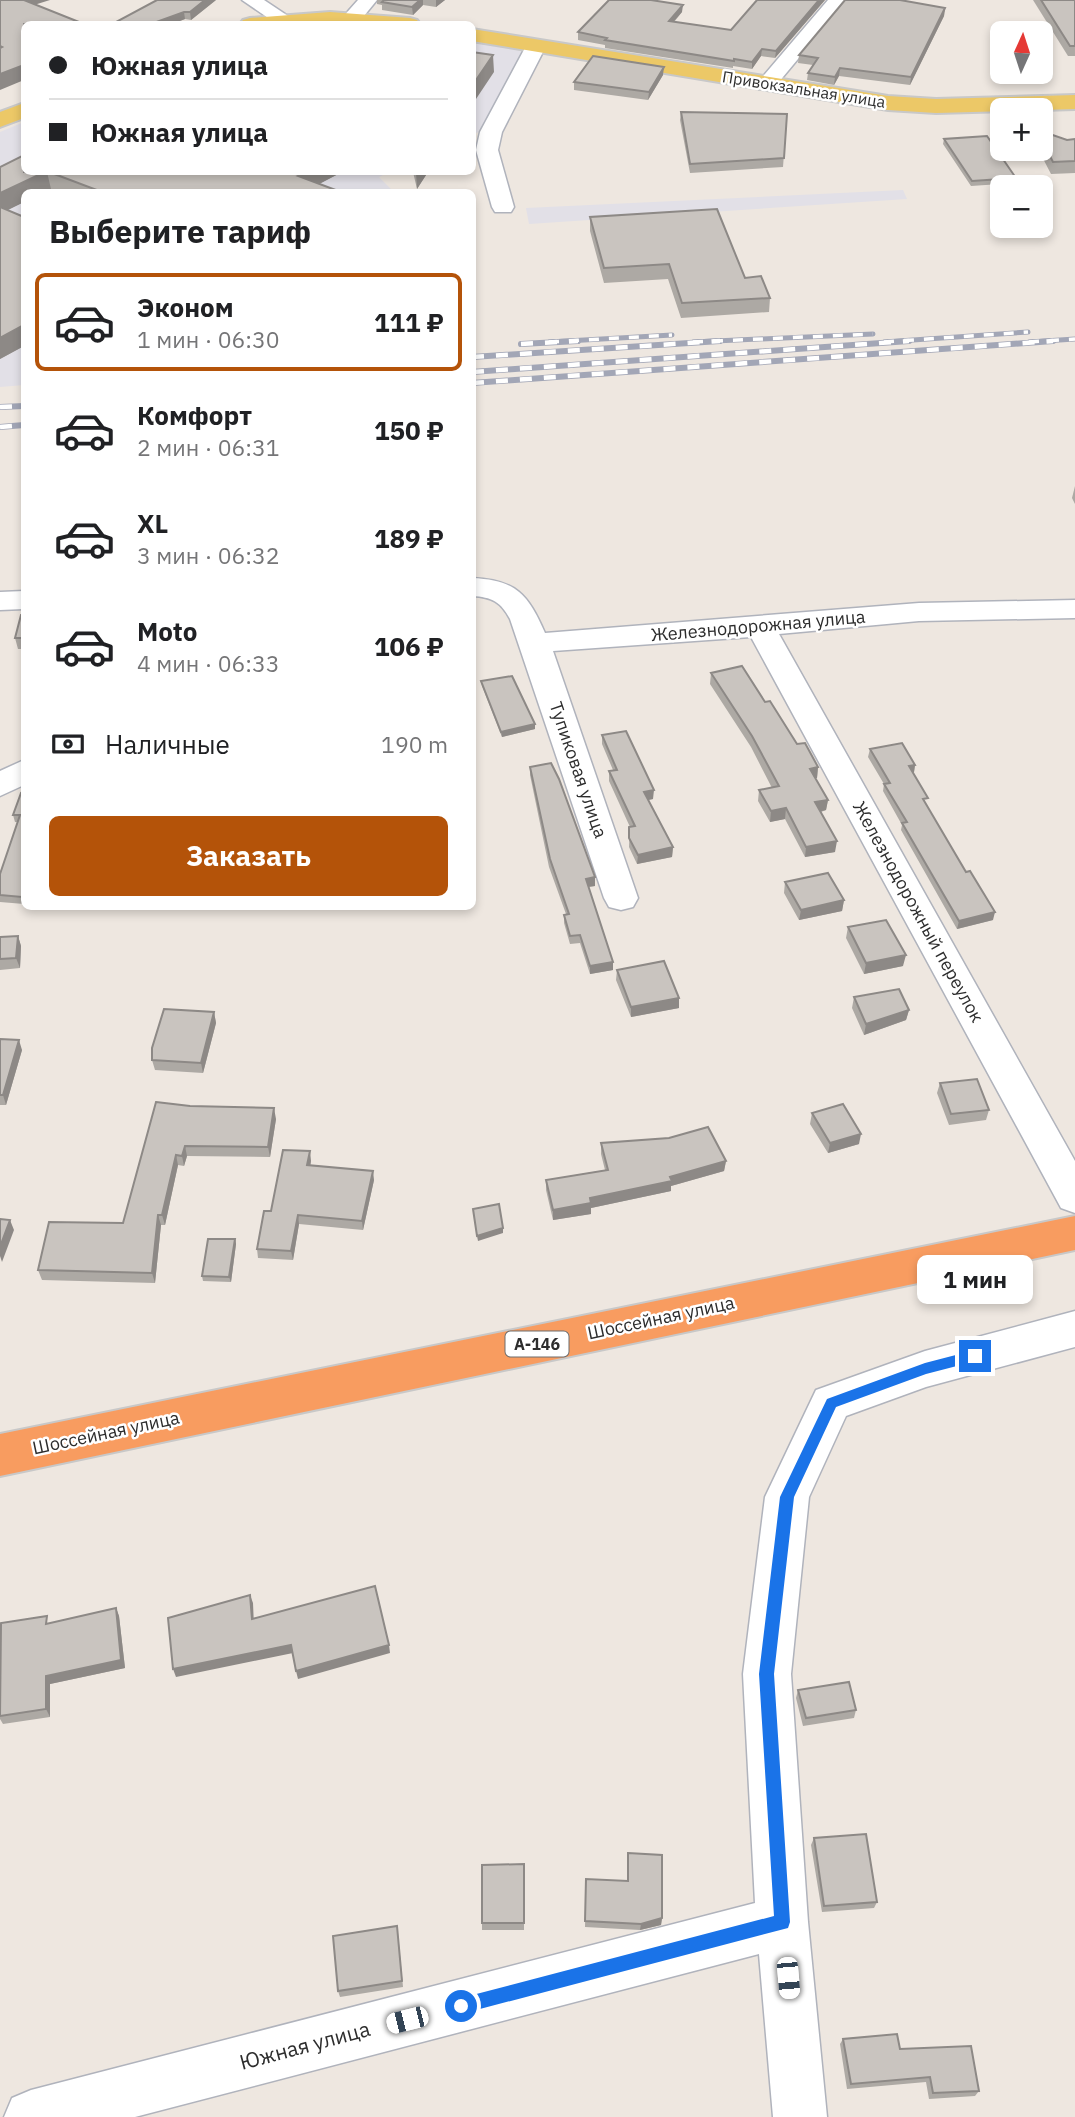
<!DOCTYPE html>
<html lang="ru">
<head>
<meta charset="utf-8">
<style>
  :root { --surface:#fff; --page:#f6f6f6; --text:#202124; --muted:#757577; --line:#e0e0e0; --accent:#b45309 }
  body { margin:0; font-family:"IBM Plex Sans",sans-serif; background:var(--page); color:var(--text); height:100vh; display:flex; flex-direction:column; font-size:26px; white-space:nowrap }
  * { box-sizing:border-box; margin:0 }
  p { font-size:23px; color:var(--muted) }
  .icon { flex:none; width:38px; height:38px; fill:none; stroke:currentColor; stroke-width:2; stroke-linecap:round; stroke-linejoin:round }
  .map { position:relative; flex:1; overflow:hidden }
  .panel { position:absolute; left:21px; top:189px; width:455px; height:721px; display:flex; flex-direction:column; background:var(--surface); border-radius:10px; box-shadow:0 4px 10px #0003 }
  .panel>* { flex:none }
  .banner { position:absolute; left:21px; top:21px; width:455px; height:154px; border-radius:10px; box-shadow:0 4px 10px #0003; display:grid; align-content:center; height:154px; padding:0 28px; background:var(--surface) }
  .needle { width:46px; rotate:3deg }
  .controls { position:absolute; left:990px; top:21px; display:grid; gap:14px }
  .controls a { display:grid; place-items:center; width:63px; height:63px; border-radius:10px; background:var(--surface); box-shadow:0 4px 10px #0003; font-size:35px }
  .end { position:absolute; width:32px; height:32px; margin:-16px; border:9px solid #1a73e8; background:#fff; box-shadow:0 0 0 4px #fff }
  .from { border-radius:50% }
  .bubble { position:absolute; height:49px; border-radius:10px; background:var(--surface); box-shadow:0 4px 10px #0003; font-size:23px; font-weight:700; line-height:49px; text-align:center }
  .car { position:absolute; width:21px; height:42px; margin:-21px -10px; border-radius:9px; box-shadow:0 0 5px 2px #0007; background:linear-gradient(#fff 24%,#345 0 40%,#fff 0 76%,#345 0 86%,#fff 0) }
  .banner b { display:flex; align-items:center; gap:24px; height:66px; font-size:26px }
  .banner b+b { border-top:2px solid var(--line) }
  .banner i { width:18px; height:18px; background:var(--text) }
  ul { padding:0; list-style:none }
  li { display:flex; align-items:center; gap:21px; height:98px; margin:0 14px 10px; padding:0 14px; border:4px solid transparent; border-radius:10px }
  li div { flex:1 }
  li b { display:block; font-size:26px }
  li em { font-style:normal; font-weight:700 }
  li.current { border-color:var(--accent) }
  li>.icon { width:63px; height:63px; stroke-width:1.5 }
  h2 { padding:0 28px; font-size:32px; line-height:84px }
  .pay { display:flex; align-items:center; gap:18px; height:77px; padding:0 28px; font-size:26px }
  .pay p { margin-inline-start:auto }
  .cta { display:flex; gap:14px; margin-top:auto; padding:14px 28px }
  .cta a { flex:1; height:80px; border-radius:10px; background:var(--accent); color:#fff; font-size:28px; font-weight:700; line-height:80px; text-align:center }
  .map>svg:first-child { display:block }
  .industrial { fill:#e2e0e7 }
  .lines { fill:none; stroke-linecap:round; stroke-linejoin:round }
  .minor-casing { stroke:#b0b3bc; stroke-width:3 }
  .major-casing { stroke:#c8c8c8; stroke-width:4 }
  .highway-casing { stroke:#c8c8c8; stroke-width:4 }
  .minor { fill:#fff; fill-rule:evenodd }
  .major { fill:#ecc867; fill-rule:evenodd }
  .highway { fill:#f89c60; fill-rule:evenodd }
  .rail-far1-casing { stroke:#a2a6b6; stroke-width:5 }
  .rail-casing { stroke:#a2a6b6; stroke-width:6 }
  .rail-far1 { stroke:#fff; stroke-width:3.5; stroke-dasharray:10; stroke-linecap:butt }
  .rail { stroke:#fff; stroke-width:4.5; stroke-dasharray:12; stroke-linecap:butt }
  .wall { fill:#ada9a4 }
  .shaded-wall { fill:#8d8986 }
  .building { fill:#c9c4bf; stroke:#8d8986; stroke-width:2 }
  .route { fill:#1a73e8 }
  .labels { text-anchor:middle; stroke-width:5; stroke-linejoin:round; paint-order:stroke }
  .far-street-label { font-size:16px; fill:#2d2d2d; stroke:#fff }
  .shield { fill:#fff; stroke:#6c6c6c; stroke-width:2 }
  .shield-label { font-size:16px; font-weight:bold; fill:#2d2d2d }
  .street-label { font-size:18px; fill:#2d2d2d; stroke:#fff }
  .near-street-label { font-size:21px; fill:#2d2d2d; stroke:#fff }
</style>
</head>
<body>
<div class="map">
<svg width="1075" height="2117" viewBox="0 0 1075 2117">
  <rect width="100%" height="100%" fill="#eee7e0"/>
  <path class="industrial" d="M473,40L521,48L526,52L487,127L473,135Z
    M24,122V172H389L379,177L394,192H24V385L0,387V132Z
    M903,190L907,199L529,224L526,208Z"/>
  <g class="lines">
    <defs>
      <path id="minor" d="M242,0H264L294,20L291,24H277Z
        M358,0H377L359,22H345L342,18Z
        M828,0H847L773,89H759L756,85L759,81Z
        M536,40L543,42L546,46L502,132L498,150L514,207L511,212H495L492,207L476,150L480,132L526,46L529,42Z
        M472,578C516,580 528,594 545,633L919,603L1075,600V618L919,621L779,634L1075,1161V1213L1061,1208L751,637L553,651L638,898L633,907L621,910L609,907L604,898L510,619C501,602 492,597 472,596Z
        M24,591V609L0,610V592Z
        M24,760V785L0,796V771Z
        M1075,1311V1347L926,1387L846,1416L809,1497L791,1674L808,1922L827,2117H773L759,1954L135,2117H4L12,2098L31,2090L755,1903L743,1674L765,1497L816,1390L925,1351Z"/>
      <path id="major" d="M330,12L410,18L417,20L420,24H240L243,20L250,18Z
        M472,29L888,96L936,99L1075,95V109L936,113L888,110L472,41Z
        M24,103V118L0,127V112Z"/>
      <path id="highway" d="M1075,1216V1250L0,1476V1434Z"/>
    </defs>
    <use href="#minor" class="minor-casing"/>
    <use href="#major" class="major-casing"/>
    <use href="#highway" class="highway-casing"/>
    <use href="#minor" class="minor"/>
    <use href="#major" class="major"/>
    <use href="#highway" class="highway"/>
    <defs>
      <path id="rail-far1" d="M549,342L672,335
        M693,342L873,334
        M884,342L1028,332
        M1029,342L1075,339"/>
      <path id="rail" d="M521,344L578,341
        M472,357L720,341
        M472,372L909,341
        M472,383L1053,341
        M0,407L24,406
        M0,427L24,425"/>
    </defs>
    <use href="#rail-far1" class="rail-far1-casing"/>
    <use href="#rail" class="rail-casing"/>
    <use href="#rail-far1" class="rail-far1"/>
    <use href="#rail" class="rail"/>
  </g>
  <path class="wall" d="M216,0L191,20L185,19L172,24H114Z
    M377,0H445L436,7L423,5L413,15L382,10V5L377,4Z
    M825,0L775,58L761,56L752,69L733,66V68L605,48V45L578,40V32L682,12L674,22L731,30Z
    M1033,0H1075V56H1068Z
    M945,8L944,16L910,85L839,76L834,85L807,80L808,73L813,65L798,63L799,55Z
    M663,75L648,100L574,90V82Z
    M681,112L787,114L783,167L690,173L680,120Z
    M1041,131L1067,140L1075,139V173L1051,174L1038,149H1041Z
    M944,139L1016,178L1015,183L971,186L943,144Z
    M0,167L24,172H342L319,184L341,192H60L51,189L43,192H24V202L7,210L24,217V346L0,359Z
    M413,172H428L417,189Z
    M590,217L745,278L770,298L769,312L681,318L668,279L604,283L590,231Z
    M1075,486V504L1072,498Z
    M24,615V649H18L15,638Z
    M711,673L765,702L797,744L818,767L817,778H815L828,800L826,810L821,812L835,852L805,857L785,819L770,822L758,801L759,790L772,788L751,747L710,684Z
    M481,681L535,729L502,737L482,686Z
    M602,735L653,799L648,800L673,847L672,857L637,864L629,847L630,827L609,781V771L613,770L602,744Z
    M870,749L915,765L914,772L913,773L926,804L993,920L957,929L901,830L902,825L883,791L884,784L868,757Z
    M530,767L595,886L589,887L613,970L590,974L580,943L570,944L564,923V915L566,914L549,867L530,775Z
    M24,794V904L0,902V874L18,822H15L13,815Z
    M785,882L844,900L842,911L799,920L784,893Z
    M848,927L903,966L864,974L846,938Z
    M18,936L21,946L20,968L0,970V937Z
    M617,970L679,998V1008L631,1017L616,980Z
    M854,997L909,1010L906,1020L864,1035L852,1008Z
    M214,1012L216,1023L203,1073L155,1070L152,1060Z
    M0,1039L22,1050L6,1105H0Z
    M940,1083L989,1110L986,1120L949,1125L937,1093Z
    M190,1106L276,1119L270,1157L187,1156L184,1166L178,1165L165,1225H161L155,1283L42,1280L38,1270L123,1223Z
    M812,1113L859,1144L828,1153L810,1124Z
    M601,1143L726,1161L724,1171L671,1186V1191L591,1208V1214L553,1220L546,1190V1180L605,1170L601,1154Z
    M311,1161L310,1165L374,1180L363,1230L299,1224L293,1260L258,1258L257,1249Z
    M235,1239L236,1244L231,1282L203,1281L202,1276Z
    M116,1608L119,1616L125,1668L50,1684V1717L3,1724L0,1719V1662L50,1624Z
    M798,1690L856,1710L854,1718L803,1726L796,1698Z
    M814,1838L877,1902L874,1908L822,1912L811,1845Z
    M628,1853L662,1918L661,1925L640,1930L585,1927L586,1879L627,1881Z
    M524,1864V1930H482V1923Z
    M398,1933L403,1987L340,1997L338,1991Z
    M843,2039L900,2049L979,2091L975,2096L929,2099L926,2082L847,2089L840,2044Z"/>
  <path class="shaded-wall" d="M16,0H50L18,10Z
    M205,0H216L191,20L190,12Z
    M420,0H423V5L413,15L412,7Z
    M436,0H445L436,7Z
    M819,0H825L775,58L776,51Z
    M683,5L682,12L668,28L669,21Z
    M945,8L944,16L910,85L911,77Z
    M184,12L185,19L172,24H151Z
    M762,49L761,56L752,69V62Z
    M493,55L494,72L472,105V86Z
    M24,65V80L0,90V74Z
    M664,67L663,75L648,100L649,92Z
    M840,68L839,76L834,85L835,77Z
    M45,172H47L51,189L43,192H24V202L0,214V193Z
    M307,172H342L304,192L298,176Z
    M416,172H428L417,189Z
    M24,325V346L0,359V338Z
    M535,724V729L502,737L501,732Z
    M915,765L914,772L907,774L909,766Z
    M818,767L817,778L808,780L810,769Z
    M654,790L653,799L643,801L644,792Z
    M828,800L826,810L814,813L815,802Z
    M786,808L785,819L770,822L771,811Z
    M837,841L835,852L805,857L806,847Z
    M673,847L672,857L637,864L638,855Z
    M595,877V886L586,887V879Z
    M844,900L842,911L799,920L801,910Z
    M995,912L993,920L957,929L959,921Z
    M18,936L21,946L20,968L16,958Z
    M906,955L903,966L864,974L866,963Z
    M613,962V970L590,974V966Z
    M679,998V1008L631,1017V1007Z
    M909,1010L906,1020L864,1035L866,1024Z
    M214,1012L216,1023L203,1073L201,1063Z
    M19,1040L22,1050L6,1105L3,1095Z
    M274,1108L276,1119L270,1157L268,1147Z
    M861,1134L859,1144L828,1153L830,1143Z
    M185,1146L187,1156L184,1166L182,1156Z
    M310,1151L311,1161L309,1174L307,1165Z
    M176,1155L178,1165L165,1225L162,1215Z
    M726,1161L724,1171L671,1186V1191L591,1208V1214L553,1220V1210L590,1198Z
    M373,1171L374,1180L363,1230L362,1221Z
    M158,1215L161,1225L155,1283L152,1273Z
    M298,1215L299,1224L293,1260L291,1251Z
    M10,1220L14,1230L2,1262L0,1256V1247Z
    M503,1228V1233L478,1241L477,1236Z
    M235,1239L236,1244L231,1282L229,1277Z
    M250,1595L253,1603L254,1627L252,1619Z
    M116,1608L119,1616L125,1668L50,1684V1717L46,1709V1676Z
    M291,1645L293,1653L176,1677L173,1669Z
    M389,1645L390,1653L298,1679L296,1671Z
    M662,1918L661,1925L640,1930L641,1924Z"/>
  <path class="building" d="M0,0H24L84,24H24V65L0,74V48L2,47L0,46Z
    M157,0H205L190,12H184L151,24H114V23Z
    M384,0H420L412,7L382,2Z
    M609,0H651L683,5L669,21L731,30L757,0H819L776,51L762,49L752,62L734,59V61L605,40L607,38L578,32Z
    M845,0H900L945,8L911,77L840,68L835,77L808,73L818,58L799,55Z
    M1041,0H1075V46H1070Z
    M472,52L493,55L472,86Z
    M593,56L664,67L649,92L574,82Z
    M681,112L787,114L784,158L690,164Z
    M1041,131L1067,140L1075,139V161L1053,162L1041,139Z
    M987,136L1016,178L972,181L944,139Z
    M24,155V172H45L0,193V167Z
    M49,172H307L298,176L341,192H102Z
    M0,207L24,217V325L0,338Z
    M717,209L745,278L761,276L770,298L682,303L669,264L604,268L590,217Z
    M21,615H24V638H15Z
    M742,666L765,702L770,701L797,744L805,743L818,767L810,769L828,800L815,802L837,841L806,847L786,808L771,811L759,790L779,786L752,736L711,673Z
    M512,676L535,724L501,732L481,681Z
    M626,731L654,790L644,792L673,847L638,855L629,838V827L635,826L609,771L617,770L602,735Z
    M902,743L915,765L909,766L928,798L923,799L966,872L970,871L995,912L959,921L902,823L907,822L884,784L890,783L870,749Z
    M551,763L559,779L595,877L586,879L613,962L590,966L580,935L570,936L564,915L569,914L550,859L530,767Z
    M21,793L24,794V890L22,897L0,895V874L20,815H13Z
    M828,873L844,900L801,910L785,882Z
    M886,920L906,955L866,963L848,927Z
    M18,936L16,958L0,959V937Z
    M664,961L679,998L631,1007L617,970Z
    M899,989L909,1010L866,1024L854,997Z
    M164,1009L214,1012L201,1063L152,1060V1048Z
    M0,1039L19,1040L3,1095H0Z
    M977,1079L989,1110L951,1114L940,1083Z
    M156,1102L190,1106L274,1108L268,1147L185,1146L182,1156L176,1155L162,1215H158L152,1273L38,1270L49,1222L123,1223Z
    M843,1104L861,1134L830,1143L812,1113Z
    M708,1127L726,1161L670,1177L672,1181L590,1198L591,1203L553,1210L546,1180L608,1170L601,1143L669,1138Z
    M283,1150L310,1151L307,1165L373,1171L362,1221L298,1215L291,1251L257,1249L264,1211H271Z
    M499,1204L503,1228L477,1236L473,1209Z
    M0,1219L10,1220L0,1247Z
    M208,1239H235L229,1277L202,1276Z
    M375,1586L389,1645L296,1671L291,1645L173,1669L168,1618L250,1595L252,1619Z
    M116,1608L121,1660L46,1676V1709L0,1716L1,1623L47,1616L46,1624Z
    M849,1682L856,1710L806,1718L798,1690Z
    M866,1834L877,1902L824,1906L814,1838Z
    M628,1853L662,1855V1918L641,1924L585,1921L586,1879L628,1881Z
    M524,1864V1923H482V1865Z
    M397,1926L402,1981L338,1991L333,1936Z
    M897,2034L900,2049L971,2046L979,2091L933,2093L930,2077L851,2084L843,2039Z"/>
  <path class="route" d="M975,1350L980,1352V1360L926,1374L836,1407L794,1497L774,1674L790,1922L788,1928L461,2014L455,2011L452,2006L455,2000L461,1998L774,1916L759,1674L780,1497L827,1399L925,1363Z"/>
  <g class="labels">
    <g class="far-street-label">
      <text transform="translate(804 89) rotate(9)" y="6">Привокзальная улица</text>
    </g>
    <rect class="shield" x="505.5" y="1331.5" width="63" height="25" rx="5"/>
    <g class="shield-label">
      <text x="537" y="1350">А-146</text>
    </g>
    <g class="street-label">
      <text transform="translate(758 626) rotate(-5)" y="6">Железнодорожная улица</text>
      <text transform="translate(578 770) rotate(71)" y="6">Тупиковая улица</text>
      <text transform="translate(918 912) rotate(61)" y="6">Железнодорожный переулок</text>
      <text transform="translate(661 1318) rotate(-12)" y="6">Шоссейная улица</text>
      <text transform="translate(106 1433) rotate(-12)" y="6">Шоссейная улица</text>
    </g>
    <g class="near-street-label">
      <text transform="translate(305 2046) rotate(-15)" y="7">Южная улица</text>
    </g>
  </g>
</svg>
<div class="controls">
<a><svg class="needle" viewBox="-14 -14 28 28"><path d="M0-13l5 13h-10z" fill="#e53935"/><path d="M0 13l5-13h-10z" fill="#757577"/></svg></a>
<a>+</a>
<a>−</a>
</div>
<i class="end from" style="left:461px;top:2006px"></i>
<i class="end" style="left:975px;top:1356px"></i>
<div class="bubble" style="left:917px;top:1255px;width:116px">1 мин</div>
<i class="car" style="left:788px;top:1978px;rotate:175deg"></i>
<i class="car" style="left:407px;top:2020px;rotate:256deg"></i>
<div class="banner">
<b><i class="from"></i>Южная улица</b>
<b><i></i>Южная улица</b>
</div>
<section class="panel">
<h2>Выберите тариф</h2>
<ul>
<li class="current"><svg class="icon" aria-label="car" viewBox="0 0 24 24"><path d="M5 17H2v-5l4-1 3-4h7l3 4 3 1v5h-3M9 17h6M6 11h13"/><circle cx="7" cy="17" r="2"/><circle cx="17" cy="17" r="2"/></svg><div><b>Эконом</b><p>1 мин · 06:30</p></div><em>111 ₽</em></li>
<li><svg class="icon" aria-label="car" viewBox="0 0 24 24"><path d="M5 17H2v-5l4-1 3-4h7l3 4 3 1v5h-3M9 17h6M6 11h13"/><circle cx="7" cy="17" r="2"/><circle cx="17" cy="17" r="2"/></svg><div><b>Комфорт</b><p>2 мин · 06:31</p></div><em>150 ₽</em></li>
<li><svg class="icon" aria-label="car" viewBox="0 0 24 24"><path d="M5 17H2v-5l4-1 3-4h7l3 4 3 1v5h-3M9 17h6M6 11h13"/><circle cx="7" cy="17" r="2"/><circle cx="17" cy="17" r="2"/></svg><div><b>XL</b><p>3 мин · 06:32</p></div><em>189 ₽</em></li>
<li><svg class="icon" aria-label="car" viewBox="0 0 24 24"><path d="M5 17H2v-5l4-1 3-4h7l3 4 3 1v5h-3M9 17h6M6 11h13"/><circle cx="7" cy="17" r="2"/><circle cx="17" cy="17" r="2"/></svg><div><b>Moto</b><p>4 мин · 06:33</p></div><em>106 ₽</em></li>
</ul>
<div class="pay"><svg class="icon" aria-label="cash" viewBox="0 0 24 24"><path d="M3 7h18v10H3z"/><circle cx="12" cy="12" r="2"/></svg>Наличные<p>190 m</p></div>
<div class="cta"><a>Заказать</a></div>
</section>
</div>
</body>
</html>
